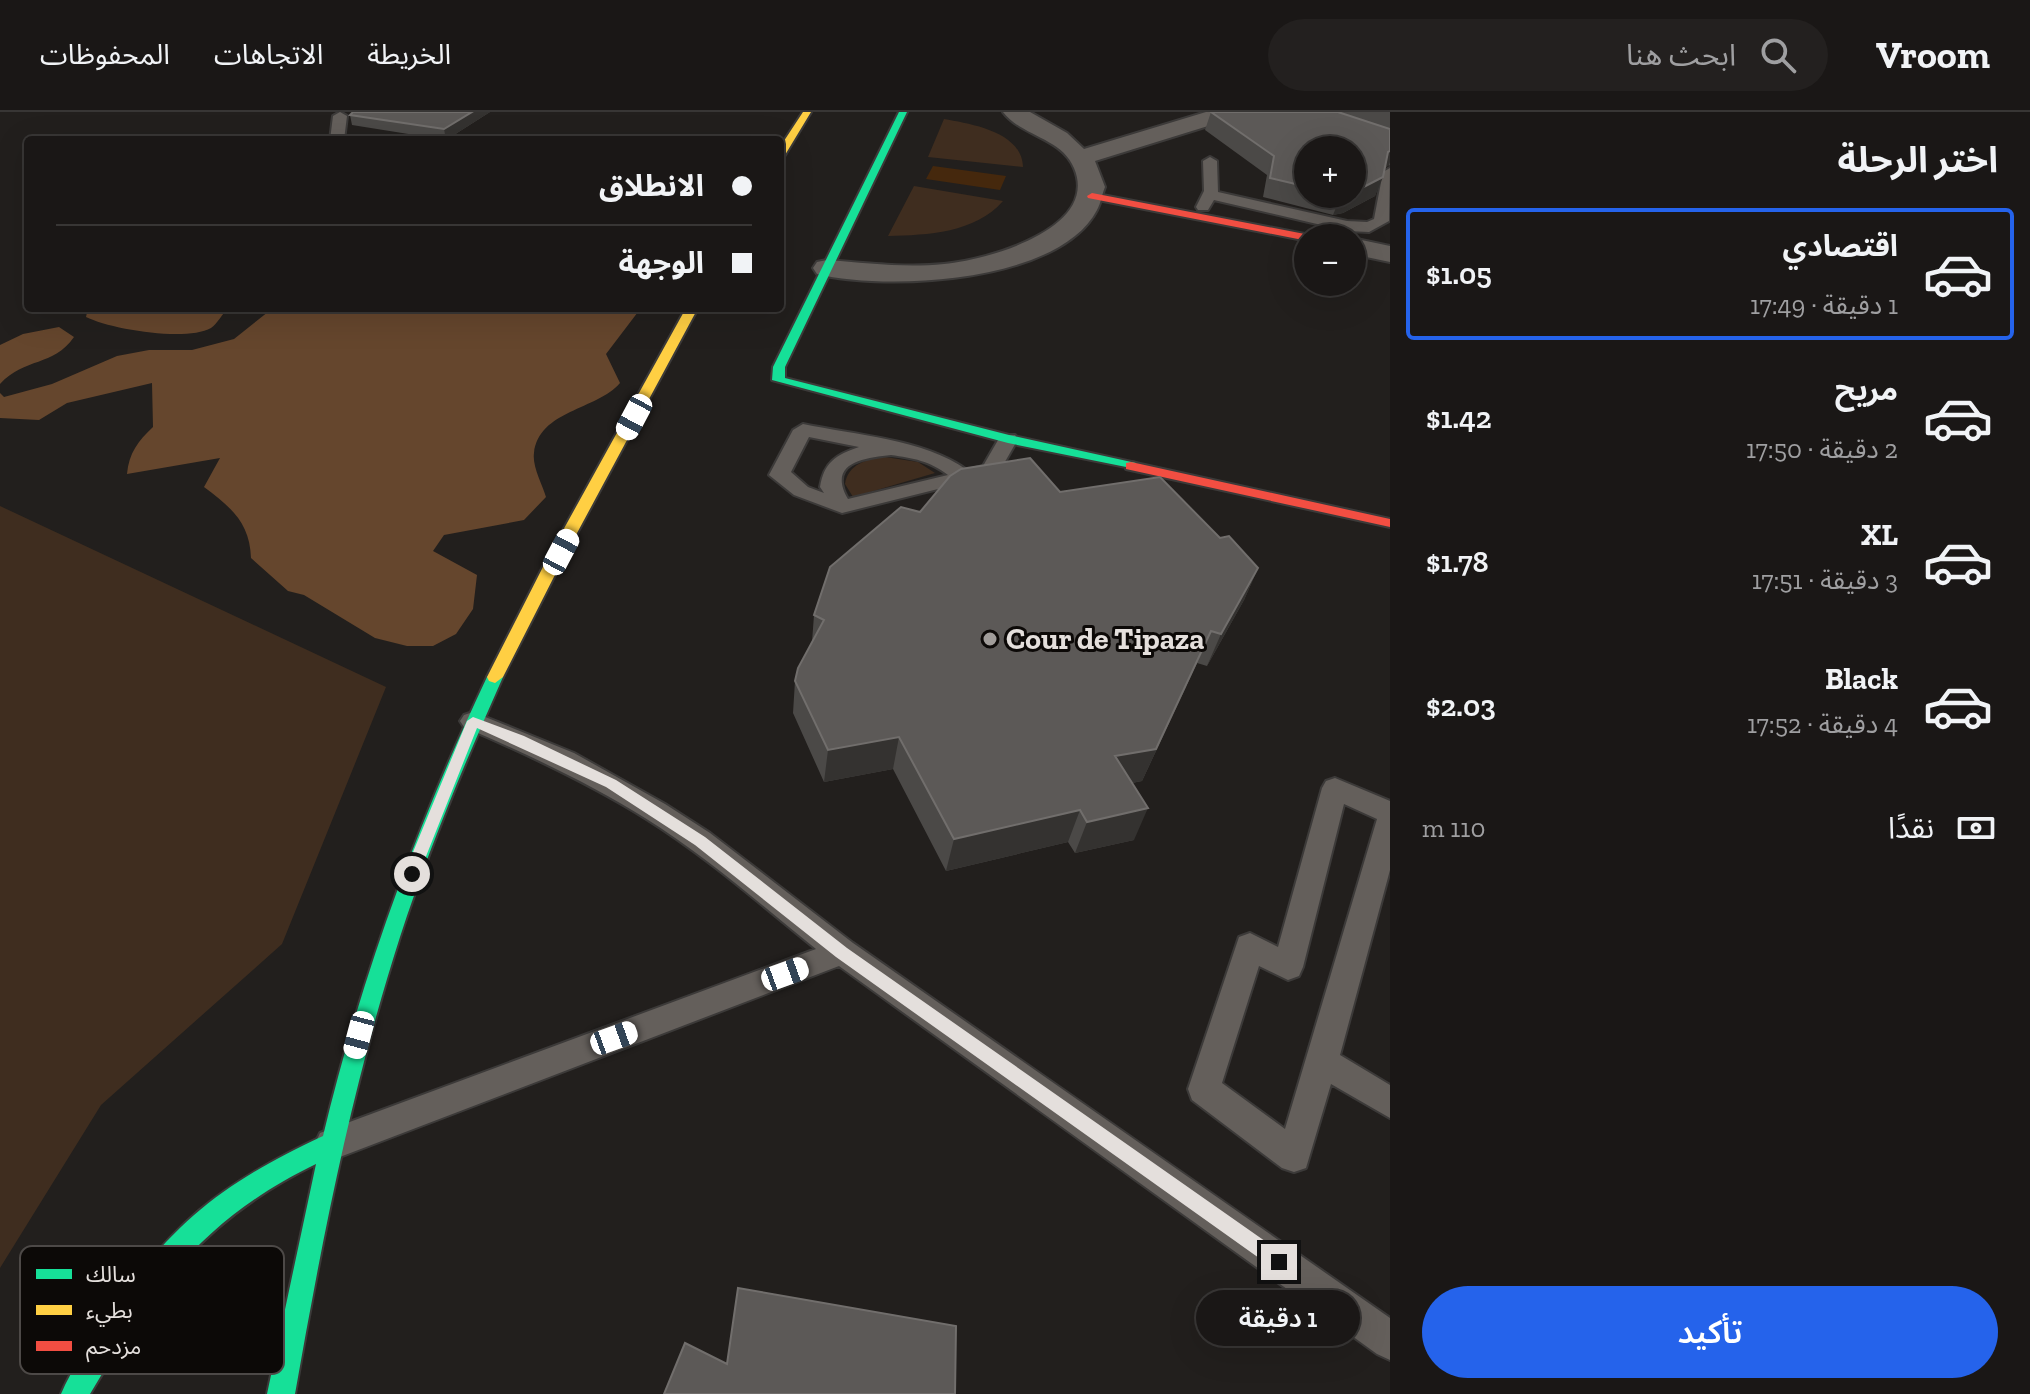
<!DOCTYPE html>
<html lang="ar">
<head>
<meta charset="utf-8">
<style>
  :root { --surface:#1a1716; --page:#23201f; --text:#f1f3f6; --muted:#9f9fa1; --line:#383635; --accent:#2563eb }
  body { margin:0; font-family:"Zilla Slab","Noto Sans Arabic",serif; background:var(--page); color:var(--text); direction:rtl; height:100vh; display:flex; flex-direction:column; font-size:30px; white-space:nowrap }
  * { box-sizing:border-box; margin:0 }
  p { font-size:26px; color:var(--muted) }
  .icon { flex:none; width:44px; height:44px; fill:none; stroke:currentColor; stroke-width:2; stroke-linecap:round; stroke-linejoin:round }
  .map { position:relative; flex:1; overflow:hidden; direction:ltr }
  .panel { display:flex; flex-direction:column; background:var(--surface); width:640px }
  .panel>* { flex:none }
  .top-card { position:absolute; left:24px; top:24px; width:760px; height:176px; border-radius:8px; box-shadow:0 8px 32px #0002,0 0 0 2px var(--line); direction:rtl; display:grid; align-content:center; height:176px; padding:0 32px; background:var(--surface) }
  .fabs { position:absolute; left:1294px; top:24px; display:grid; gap:16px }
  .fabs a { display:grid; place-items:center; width:72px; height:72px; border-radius:50%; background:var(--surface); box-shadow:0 8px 32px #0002,0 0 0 2px var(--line); font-size:40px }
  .end { position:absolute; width:36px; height:36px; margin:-18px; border:10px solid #e4dfdc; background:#111; box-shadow:0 0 0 4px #111 }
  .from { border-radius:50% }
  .bubble { position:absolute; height:56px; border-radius:28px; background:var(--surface); box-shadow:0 8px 32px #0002,0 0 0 2px var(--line); font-size:26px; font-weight:600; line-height:56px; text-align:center; direction:rtl }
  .car { position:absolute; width:24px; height:48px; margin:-24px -12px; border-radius:10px; box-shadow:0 0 6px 2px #0007; background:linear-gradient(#fff 24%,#345 0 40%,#fff 0 76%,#345 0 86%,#fff 0) }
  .top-card b { display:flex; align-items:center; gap:28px; height:76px; font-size:30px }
  .top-card b+b { border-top:2px solid var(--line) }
  .top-card i { width:20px; height:20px; background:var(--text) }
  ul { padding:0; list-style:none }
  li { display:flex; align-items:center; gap:24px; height:132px; margin:0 16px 12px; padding:0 16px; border:4px solid transparent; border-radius:8px }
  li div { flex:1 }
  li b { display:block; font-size:30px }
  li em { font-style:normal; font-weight:600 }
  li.selected { border-color:var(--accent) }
  li>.icon { width:72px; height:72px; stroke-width:1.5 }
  h2 { padding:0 32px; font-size:36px; line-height:96px }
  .pay { display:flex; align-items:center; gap:20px; height:88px; padding:0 32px; font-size:30px }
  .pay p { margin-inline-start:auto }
  .button { display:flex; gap:16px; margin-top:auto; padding:16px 32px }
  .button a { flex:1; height:92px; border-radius:48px; background:var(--accent); color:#fff; font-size:32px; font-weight:600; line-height:92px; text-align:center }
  header { display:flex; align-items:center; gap:48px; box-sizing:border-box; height:112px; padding:0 40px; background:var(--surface); border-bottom:2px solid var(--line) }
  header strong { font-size:38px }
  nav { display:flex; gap:44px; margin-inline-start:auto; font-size:28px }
  .search { width:560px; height:72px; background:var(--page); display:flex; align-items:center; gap:20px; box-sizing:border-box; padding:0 28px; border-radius:44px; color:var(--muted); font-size:30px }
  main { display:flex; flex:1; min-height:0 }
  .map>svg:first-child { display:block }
  .green { fill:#3f2d1f }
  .forest { fill:#65462d }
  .water { fill:#45280d }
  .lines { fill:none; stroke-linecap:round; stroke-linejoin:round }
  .lane-casing { stroke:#3c3a39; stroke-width:4 }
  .street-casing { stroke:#3c3a39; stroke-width:4 }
  .fast-casing { stroke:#3c3a39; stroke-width:4 }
  .slow-casing { stroke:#3c3a39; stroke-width:4 }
  .jam-casing { stroke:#3c3a39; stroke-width:4 }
  .lane { fill:#645f5b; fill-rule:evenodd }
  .street { fill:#645f5b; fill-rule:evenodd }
  .fast { fill:#16e098; fill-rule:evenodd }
  .slow { fill:#ffcf43; fill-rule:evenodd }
  .jam { fill:#f24e42; fill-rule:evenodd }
  .wall { fill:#4b4947; fill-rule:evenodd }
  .shaded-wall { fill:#343230 }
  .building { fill:#5c5957; stroke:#716e6c; stroke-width:2 }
  .route { fill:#e4dfdc }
  .poi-dot { fill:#a09c99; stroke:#0c0907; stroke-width:3 }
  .labels { text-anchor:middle; stroke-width:6; stroke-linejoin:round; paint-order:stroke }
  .poi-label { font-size:30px; font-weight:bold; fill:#e4dfdc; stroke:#0c0907; text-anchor:start }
  .key { fill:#0c0907; stroke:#4d4947; stroke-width:2 }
  .key-label { font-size:22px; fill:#e4dfdc }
</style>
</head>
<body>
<header>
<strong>Vroom</strong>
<div class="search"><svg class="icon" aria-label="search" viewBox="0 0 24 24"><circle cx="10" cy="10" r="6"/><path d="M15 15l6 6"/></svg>ابحث هنا</div>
<nav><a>الخريطة</a><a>الاتجاهات</a><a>المحفوظات</a></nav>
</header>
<main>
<section class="panel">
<h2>اختر الرحلة</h2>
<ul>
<li class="selected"><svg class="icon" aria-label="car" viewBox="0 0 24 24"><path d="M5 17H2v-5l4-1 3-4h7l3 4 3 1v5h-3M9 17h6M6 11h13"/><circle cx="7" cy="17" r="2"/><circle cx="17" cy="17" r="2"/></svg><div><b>اقتصادي</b><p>1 دقيقة · 17:49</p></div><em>$1.05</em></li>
<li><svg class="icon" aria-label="car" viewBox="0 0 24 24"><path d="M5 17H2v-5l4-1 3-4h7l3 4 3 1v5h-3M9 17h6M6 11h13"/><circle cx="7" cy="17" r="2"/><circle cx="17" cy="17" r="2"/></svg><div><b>مريح</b><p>2 دقيقة · 17:50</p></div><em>$1.42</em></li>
<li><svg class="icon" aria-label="car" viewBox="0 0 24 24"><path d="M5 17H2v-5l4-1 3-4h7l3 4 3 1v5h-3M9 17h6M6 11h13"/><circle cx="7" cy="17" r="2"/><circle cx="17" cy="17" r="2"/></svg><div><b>XL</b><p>3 دقيقة · 17:51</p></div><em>$1.78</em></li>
<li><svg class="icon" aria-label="car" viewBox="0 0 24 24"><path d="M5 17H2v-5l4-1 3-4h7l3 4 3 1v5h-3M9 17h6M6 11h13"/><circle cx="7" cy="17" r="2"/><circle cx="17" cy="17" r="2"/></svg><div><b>Black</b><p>4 دقيقة · 17:52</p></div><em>$2.03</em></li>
</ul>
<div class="pay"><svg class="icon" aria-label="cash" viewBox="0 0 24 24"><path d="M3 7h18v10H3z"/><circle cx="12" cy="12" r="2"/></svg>نقدًا<p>110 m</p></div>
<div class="button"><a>تأكيد</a></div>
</section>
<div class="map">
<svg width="1390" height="1282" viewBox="0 0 1390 1282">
  <rect width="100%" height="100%" fill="#221f1d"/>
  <path class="green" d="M944,7C972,12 1022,20 1023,55L928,45Z
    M914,74L1003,89C975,121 928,123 888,124Z
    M885,345L918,350L935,361L853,385L845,372C848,352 867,347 885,345Z
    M0,394L386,575L282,832L101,993L0,1156Z"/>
  <path class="forest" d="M88,196H228C223,201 217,212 211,216C186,230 110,217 86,205Z
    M273,196H641L606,242L620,271C597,298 539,298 534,341C532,354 542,372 546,385L524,408L444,423L433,439L477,463L473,497L456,522L433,534H407L375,526L304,483L288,479L251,446C250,411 231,395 204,375L220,346L127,362C129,341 138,329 153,315L152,271L67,291L39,308L0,306V281L4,285L52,272L117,244L149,238H192L234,227Z
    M59,215L74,225C53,255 25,245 0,272V233L23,222Z"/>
  <path class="water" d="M933,54L1006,64L1000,78L926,67Z"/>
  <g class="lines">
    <defs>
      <path id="lane" d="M340,0L347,4L344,28H330L333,4Z
        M1210,45L1217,49L1218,80L1347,109L1367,110L1374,107L1383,60L1390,56L1389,109L1369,120L1347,119L1214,88L1208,98H1198L1196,95L1204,79L1203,49Z
        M803,312C855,323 924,327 967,358L983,354L1001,323H1015L1018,327L998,362L842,401L794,383L769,363L793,318ZM809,325L859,335C836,343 824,350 820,375L824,381L808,375L791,360ZM891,343C913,346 930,349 948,363L848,387C827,351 863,346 891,343Z
        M473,600L574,641L665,692L710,721L853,831L1390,1206V1248L1377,1242L839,854L332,1048L320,1043L315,1032L320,1021L816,837C760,792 706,744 645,706C587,670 527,642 464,615L460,609L464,603Z
        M1335,666L1390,689V758L1340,943L1390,973V1006L1331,972L1306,1056L1294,1060L1282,1056L1192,988L1188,977L1239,825L1250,821L1278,835L1322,676L1326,669ZM1344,692L1377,707L1285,1017L1222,971L1259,854L1288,868L1299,864L1303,855Z"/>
      <path id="street" d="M1003,0H1030L1067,21L1084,37L1206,0H1240L1237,5L1095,49L1105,75C1102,82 1101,91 1097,98C1059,171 887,179 817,162L813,156L817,150L827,148C866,151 905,156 944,152C987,148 1100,117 1074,56C1062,26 1021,24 1003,0Z
        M1352,126L1390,134V150L1352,142Z"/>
      <path id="fast" d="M899,0H907L785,255V266L1009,323L1136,351V357L1008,331L772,268L773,255Z
        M495,559L503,565C465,650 429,736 400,825C352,974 322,1128 295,1282H267L316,1052C204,1106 152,1178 90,1282H61C72,1256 90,1231 106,1208C169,1113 220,1072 323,1024C361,865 417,713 487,565Z"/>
      <path id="slow" d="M803,0H811L785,43L780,46V35Z
        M686,196H698L562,449L503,565L495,571L489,569L487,565L546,449Z"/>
      <path id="jam" d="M1092,81L1310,123L1315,126H1308V129L1088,86L1087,84Z
        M1131,350L1390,407V415L1126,357V351Z"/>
    </defs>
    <use href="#lane" class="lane-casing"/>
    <use href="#street" class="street-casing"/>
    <use href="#fast" class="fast-casing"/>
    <use href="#slow" class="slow-casing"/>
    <use href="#jam" class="jam-casing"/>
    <use href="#lane" class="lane"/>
    <use href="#street" class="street"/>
    <use href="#fast" class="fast"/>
    <use href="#slow" class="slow"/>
    <use href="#jam" class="jam"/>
  </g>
  <path class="wall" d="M490,0L446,28L352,13L350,3Z
    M1211,0H1390V54L1389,53L1385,56L1375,84L1343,101L1333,103L1263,85L1267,63L1205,18ZM1308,38L1352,82H1308Z
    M1060,380L1220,426L1258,456L1244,488L1207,554L1197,551L1142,669L1132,671L1134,728L1075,741L1068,730L946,759L893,657L824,670L793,601L795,569L812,530L814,503L920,400Z"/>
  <path class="shaded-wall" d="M472,0H490L446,28L444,17Z
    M1390,39V50L1389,53L1380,59L1388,40Z
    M1383,65L1375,84L1343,101L1333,103L1341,83L1352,82Z
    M1258,456L1244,488L1207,554L1221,522Z
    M1211,519L1197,551L1142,669L1103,676L1115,644Z
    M899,625L893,657L824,670L828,638Z
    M1148,696L1134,728L1075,741L1087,710Z
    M1080,698L1068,730L946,759L954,727Z"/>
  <path class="building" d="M353,0H472L444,17L350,3Z
    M1211,0H1338L1390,17V39L1388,40L1383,65L1352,81V38H1308V75L1270,66L1274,44Z
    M1030,346L1060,380L1160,365L1220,426L1229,424L1258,456L1221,522L1211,519L1156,637L1115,644L1148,696L1087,710L1080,698L954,727L899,625L828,638L795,569L798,556L824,508L814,503L830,455L901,395L920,400L950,364L961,357Z
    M738,1176L956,1214L955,1282H664L685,1231L727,1252Z"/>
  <path class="route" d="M473,605L524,624L616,668L705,725L847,836L1285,1143L1288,1150L1285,1156L1279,1159L1273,1156L836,845L695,733L606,675L477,616L419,762L412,768L407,766L404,762L467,609Z"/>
  <circle class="poi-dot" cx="990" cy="527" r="8"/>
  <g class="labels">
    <g class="poi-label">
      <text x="1006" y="537">Cour de Tipaza</text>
    </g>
  </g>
  <rect x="20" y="1134" width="264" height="128" rx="12" class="key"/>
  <rect x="36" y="1157" width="36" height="10" fill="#16e098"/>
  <rect x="36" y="1193" width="36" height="10" fill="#ffcf43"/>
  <rect x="36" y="1229" width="36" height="10" fill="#f24e42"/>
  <g class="key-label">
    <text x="86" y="1170">سالك</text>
    <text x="86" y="1206">بطيء</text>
    <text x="86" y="1242">مزدحم</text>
  </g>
</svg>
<div class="fabs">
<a>+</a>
<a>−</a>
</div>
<i class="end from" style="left:412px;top:762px"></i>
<i class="end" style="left:1279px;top:1150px"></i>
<div class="bubble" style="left:1196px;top:1178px;width:164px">1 دقيقة</div>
<i class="car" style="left:634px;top:305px;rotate:208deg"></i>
<i class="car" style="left:561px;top:440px;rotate:28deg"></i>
<i class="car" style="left:785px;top:862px;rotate:70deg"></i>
<i class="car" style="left:359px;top:923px;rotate:195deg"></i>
<i class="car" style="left:614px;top:926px;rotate:70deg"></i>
<div class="top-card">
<b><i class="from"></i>الانطلاق</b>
<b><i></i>الوجهة</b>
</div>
</div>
</main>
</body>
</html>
